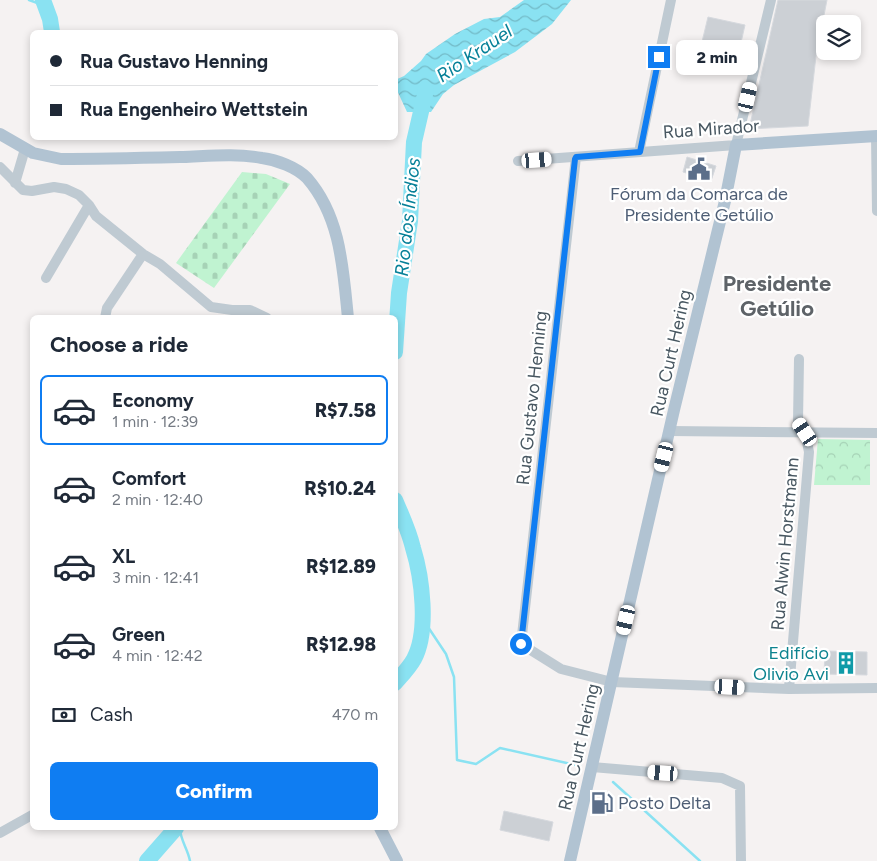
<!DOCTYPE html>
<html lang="en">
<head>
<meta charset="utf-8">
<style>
  :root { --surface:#fff; --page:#f6f6f7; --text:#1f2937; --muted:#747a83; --line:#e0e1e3; --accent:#0f7df2 }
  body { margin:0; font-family:Figtree,sans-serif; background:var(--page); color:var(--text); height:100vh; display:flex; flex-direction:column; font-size:19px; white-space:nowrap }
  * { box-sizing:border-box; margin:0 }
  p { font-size:16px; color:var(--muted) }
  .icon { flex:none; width:28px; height:28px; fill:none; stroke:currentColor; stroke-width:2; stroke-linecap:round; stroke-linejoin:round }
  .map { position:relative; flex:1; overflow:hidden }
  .drawer { position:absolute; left:30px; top:315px; width:368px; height:515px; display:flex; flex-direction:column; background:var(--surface); border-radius:8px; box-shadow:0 2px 8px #0003 }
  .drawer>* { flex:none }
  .guide { position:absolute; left:30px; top:30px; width:368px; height:110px; border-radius:8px; box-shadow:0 2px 8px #0003; display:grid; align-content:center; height:110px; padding:0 20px; background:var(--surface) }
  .buttons { position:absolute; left:816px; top:15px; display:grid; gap:10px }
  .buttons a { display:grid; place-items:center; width:45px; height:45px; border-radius:8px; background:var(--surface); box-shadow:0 2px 8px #0003; font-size:25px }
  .end { position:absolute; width:22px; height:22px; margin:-11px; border:6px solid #0f7df2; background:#fff; box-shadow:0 0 0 2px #fff }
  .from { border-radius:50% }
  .bubble { position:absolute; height:35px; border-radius:8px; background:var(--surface); box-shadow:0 2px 8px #0003; font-size:16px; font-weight:800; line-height:35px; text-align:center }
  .car { position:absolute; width:15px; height:30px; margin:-15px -8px; border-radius:6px; box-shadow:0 0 4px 1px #0007; background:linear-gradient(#fff 24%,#345 0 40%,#fff 0 76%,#345 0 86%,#fff 0) }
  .guide b { display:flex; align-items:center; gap:18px; height:48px; font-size:19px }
  .guide b+b { border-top:1px solid var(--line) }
  .guide i { width:12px; height:12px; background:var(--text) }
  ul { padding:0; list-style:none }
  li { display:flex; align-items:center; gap:15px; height:70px; margin:0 10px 8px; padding:0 10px; border:2px solid transparent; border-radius:8px }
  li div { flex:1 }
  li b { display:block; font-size:19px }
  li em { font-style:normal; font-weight:800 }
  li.selected { border-color:var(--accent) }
  li>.icon { width:45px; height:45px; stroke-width:1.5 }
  h2 { padding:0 20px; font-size:22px; line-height:60px }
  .pay { display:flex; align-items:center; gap:12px; height:55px; padding:0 20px; font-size:19px }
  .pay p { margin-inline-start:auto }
  .cta { display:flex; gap:10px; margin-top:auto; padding:10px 20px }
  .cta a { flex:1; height:58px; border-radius:8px; background:var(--accent); color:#fff; font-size:20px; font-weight:800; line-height:58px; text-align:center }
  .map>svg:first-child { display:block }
  .cemetery { fill:url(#cemetery-stones) }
  .park { fill:url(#park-crowns) }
  .water { fill:url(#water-waves) }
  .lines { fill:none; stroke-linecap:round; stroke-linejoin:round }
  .stream { stroke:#8ae2f2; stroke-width:2.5 }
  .river { stroke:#8ae2f2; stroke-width:16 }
  .building { fill:#ccd0d5; stroke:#d6d9de }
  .minor { stroke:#bfcad2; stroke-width:10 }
  .major { stroke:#b1c3d2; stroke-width:12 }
  .route { stroke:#0f7df2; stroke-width:6 }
  .labels { text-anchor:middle; stroke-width:4.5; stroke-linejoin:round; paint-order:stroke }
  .street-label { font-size:18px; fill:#485761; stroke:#fff }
  .service-label { font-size:18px; fill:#4e5e75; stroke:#fff }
  .culture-label { font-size:18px; fill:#0d838f; stroke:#fff; text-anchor:end }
  .water-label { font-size:19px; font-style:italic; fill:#068098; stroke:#fff }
  .district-label { font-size:22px; font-weight:bold; fill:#5e6368; stroke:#fff }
</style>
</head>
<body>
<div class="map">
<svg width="877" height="861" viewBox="0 0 877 861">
  <defs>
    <pattern id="cemetery-stones" width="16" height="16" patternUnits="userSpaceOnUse" patternTransform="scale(1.25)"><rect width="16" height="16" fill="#c0f3d1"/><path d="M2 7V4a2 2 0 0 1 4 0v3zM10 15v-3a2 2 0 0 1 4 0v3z" fill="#a6d2b6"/></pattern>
    <pattern id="park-crowns" width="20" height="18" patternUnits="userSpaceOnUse" patternTransform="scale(1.25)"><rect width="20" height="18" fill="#c0f3d1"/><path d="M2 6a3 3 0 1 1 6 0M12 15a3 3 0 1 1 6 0" fill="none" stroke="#a6d2b6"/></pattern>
    <pattern id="water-waves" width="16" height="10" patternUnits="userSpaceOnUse" patternTransform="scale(1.25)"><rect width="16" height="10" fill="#8ae2f2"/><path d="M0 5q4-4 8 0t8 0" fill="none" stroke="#73bac7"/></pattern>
  </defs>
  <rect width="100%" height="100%" fill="#f5f2f2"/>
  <path class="cemetery" d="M242,172L266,174L290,184L214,288L176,263Z"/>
  <path class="park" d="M818,439L870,440V485H814Z"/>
  <path class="water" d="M524,0H571L552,24L515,52L454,85L443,94L431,112H407L395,86V80L404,76L421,61L426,54L455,34L484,19L500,17Z"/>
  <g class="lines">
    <path class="stream" d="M29,0L46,6
      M422,618L446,654L454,677L457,760L476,764L500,748L580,766
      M613,782L700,861
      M180,828C180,840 188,849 190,861"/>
    <path class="river" d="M43,0L50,19L52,32
      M395,352L399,293L410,221L414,142L426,90
      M395,500C402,516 409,531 413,548C422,577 429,631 414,659C409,668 402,675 395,683
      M147,861L176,828"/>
  </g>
  <path class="building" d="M778,0H827L816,56L808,126L749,129Z
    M708,17L745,25L737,60L700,50Z
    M687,157L716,166L711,181L683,172Z
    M825,651L867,652V675L824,674Z
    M504,811L553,822L549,841L500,830Z"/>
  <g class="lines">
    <path class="minor" d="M876,136L877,211
      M639,152L671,0
      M576,157L521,644L561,669L612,682L789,689L877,688
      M518,161L736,145L771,0
      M0,167L23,190L32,191L54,187L66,189L79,195L89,205L96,216L143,254L160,264L211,307L232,310H250L267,318
      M15,183L25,149
      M46,278L89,205
      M105,318L107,308L143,254
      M670,431L877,433
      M789,689L809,452L805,432L798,422L799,359
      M592,767L722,778L740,786L741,861
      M0,833L32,815"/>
    <path class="major" d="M0,134L33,153L61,159C102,159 142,158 183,157C209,156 236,153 262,158C277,160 296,167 307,178C341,217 343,269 348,318
      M380,828L397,861
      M570,861L674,410L725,201L736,145L877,136"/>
  </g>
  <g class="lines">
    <path class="route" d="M521,644L575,159L576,157L640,152L659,57"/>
  </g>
  <defs>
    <symbol id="civic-bare" viewBox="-9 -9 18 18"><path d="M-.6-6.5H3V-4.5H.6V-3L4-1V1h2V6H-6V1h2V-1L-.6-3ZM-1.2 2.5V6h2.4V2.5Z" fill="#5c6f8a" stroke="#fff" stroke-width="2.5" paint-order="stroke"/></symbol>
    <symbol id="building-bare" viewBox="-9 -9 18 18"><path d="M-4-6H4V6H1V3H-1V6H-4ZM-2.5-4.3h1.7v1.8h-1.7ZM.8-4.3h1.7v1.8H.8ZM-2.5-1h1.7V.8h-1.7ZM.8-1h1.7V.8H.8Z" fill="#0f9aa8" stroke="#fff" stroke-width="2.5" paint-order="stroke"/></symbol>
    <symbol id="fuel-bare" viewBox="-9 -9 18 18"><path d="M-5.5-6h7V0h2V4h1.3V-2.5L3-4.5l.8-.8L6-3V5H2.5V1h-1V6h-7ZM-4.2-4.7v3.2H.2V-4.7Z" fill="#5c6f8a" stroke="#fff" stroke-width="2.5" paint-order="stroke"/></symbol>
  </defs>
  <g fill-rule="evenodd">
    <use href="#civic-bare" x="683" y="153" width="32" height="32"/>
    <use href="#building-bare" x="830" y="647" width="32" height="32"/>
    <use href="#fuel-bare" x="586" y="787" width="32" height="32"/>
  </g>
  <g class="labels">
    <g class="street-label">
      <text transform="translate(711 129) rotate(-4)" y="6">Rua Mirador</text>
      <text transform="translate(671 353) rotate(-77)" y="6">Rua Curt Hering</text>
      <text transform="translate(532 398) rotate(-84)" y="6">Rua Gustavo Henning</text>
      <text transform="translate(785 544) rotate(-85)" y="6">Rua Alwin Horstmann</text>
      <text transform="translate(579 747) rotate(-77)" y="6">Rua Curt Hering</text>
    </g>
    <g class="service-label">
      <text x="699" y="200">Fórum da Comarca de<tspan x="699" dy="21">Presidente Getúlio</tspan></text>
      <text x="618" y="809" text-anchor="start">Posto Delta</text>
    </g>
    <g class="culture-label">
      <text x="829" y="659">Edifício<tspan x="829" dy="21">Olivio Avi</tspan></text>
    </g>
    <g class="water-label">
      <text transform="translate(474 53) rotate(-34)" y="7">Rio Krauel</text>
      <text transform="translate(407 217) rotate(-84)" y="7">Rio dos Índios</text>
    </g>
    <g class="district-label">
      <text x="777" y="291">Presidente<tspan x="777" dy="25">Getúlio</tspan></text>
    </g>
  </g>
</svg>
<div class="buttons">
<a><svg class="icon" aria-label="layers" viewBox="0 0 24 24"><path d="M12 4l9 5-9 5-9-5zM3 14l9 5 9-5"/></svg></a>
</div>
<i class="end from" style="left:521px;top:644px"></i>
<i class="end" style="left:659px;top:57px"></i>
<div class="bubble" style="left:676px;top:40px;width:82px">2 min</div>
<i class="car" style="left:748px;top:97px;rotate:13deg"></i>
<i class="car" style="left:537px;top:160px;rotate:86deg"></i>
<i class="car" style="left:805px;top:432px;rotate:326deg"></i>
<i class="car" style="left:664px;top:457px;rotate:194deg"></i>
<i class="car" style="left:626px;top:620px;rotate:193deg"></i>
<i class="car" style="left:730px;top:687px;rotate:93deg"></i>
<i class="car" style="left:663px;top:773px;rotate:274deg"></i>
<div class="guide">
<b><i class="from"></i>Rua Gustavo Henning</b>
<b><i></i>Rua Engenheiro Wettstein</b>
</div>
<section class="drawer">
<h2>Choose a ride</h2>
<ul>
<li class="selected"><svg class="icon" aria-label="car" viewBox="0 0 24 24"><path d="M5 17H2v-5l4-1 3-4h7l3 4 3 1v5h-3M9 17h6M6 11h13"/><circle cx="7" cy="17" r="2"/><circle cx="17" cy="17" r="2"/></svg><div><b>Economy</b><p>1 min · 12:39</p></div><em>R$7.58</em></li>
<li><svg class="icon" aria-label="car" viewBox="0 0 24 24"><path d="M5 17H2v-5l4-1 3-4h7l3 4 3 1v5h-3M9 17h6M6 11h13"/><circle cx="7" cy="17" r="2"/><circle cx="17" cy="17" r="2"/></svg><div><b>Comfort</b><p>2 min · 12:40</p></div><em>R$10.24</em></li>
<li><svg class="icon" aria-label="car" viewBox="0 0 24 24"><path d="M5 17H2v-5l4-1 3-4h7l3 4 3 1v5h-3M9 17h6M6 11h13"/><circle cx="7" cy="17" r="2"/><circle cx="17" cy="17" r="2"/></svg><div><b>XL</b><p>3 min · 12:41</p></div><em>R$12.89</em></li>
<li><svg class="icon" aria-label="car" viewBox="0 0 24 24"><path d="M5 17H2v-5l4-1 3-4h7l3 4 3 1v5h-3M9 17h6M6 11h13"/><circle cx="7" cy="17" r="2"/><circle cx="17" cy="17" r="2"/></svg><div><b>Green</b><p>4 min · 12:42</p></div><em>R$12.98</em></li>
</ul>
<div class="pay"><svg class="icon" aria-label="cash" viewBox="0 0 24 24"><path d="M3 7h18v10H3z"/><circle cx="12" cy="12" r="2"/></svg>Cash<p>470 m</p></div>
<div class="cta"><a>Confirm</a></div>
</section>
</div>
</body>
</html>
